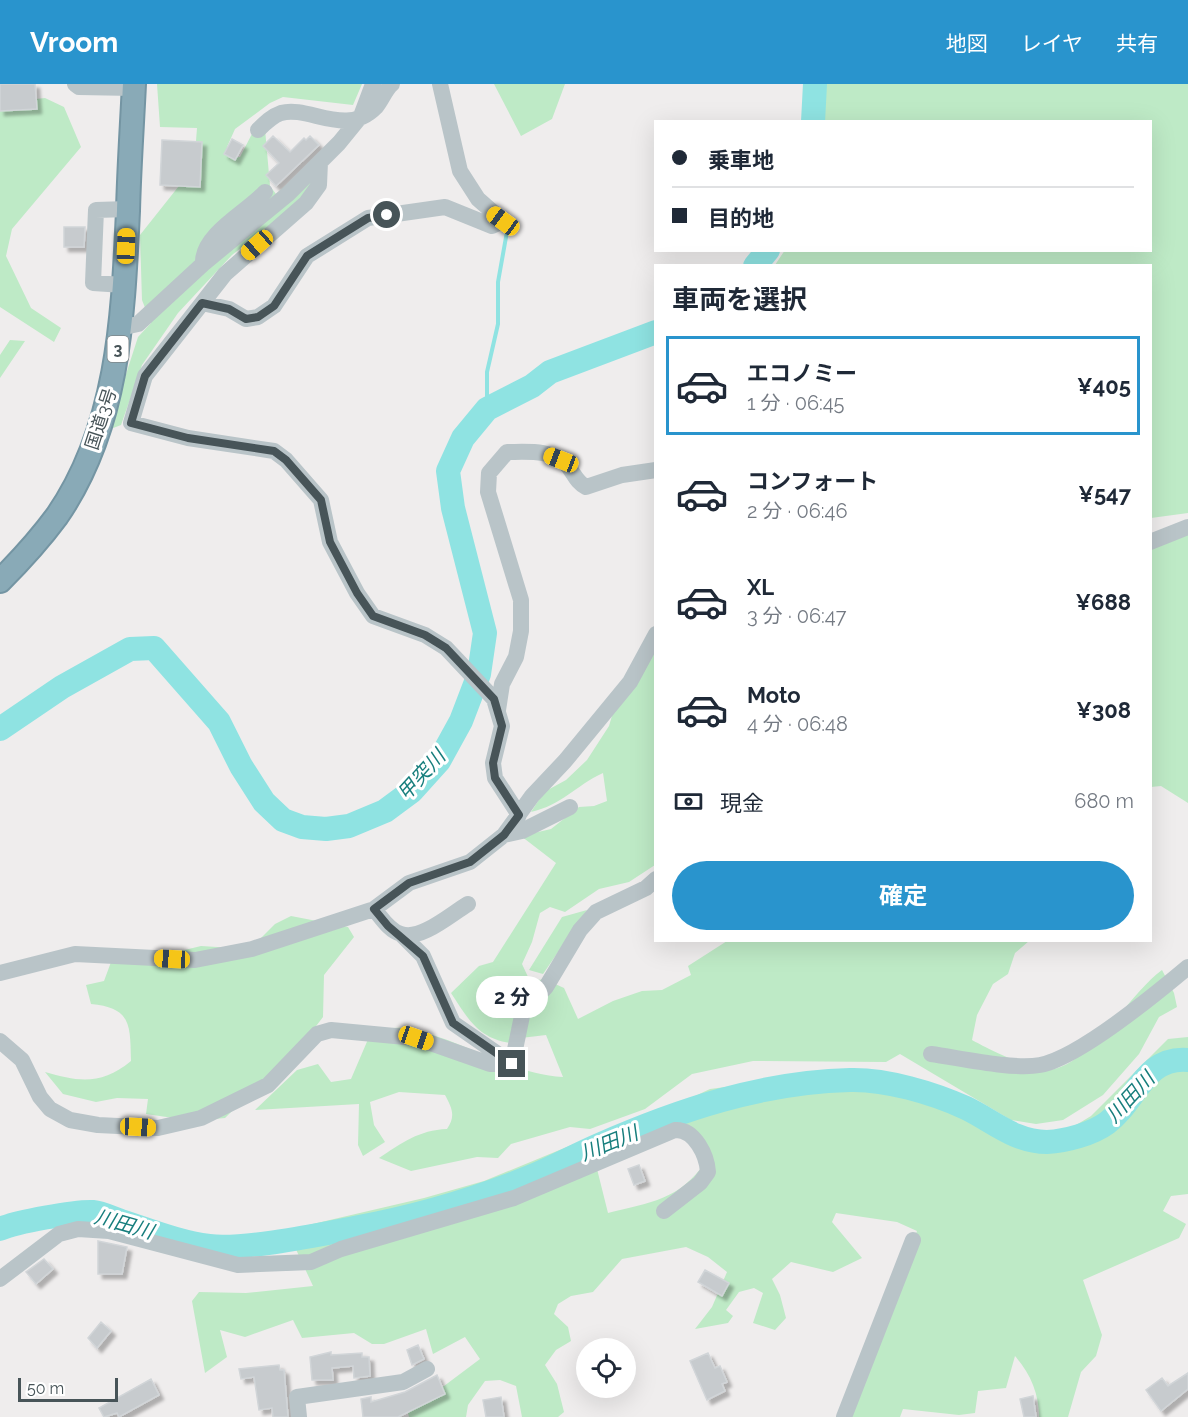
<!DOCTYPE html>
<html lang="ja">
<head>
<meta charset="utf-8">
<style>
  :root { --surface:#fff; --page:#f2f2f3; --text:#1f2937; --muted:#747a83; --line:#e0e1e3; --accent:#2994cd }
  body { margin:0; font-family:Raleway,"Noto Sans JP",sans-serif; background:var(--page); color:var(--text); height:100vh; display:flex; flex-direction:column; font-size:22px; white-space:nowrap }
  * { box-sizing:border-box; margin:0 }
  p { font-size:20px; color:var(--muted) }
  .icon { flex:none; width:33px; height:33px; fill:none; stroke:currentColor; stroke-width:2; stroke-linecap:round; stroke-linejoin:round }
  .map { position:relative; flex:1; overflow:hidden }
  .drawer { position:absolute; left:654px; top:180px; width:498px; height:678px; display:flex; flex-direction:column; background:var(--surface); border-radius:0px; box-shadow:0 6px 24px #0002 }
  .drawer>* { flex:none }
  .top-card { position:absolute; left:654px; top:36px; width:498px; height:132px; border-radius:0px; box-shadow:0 6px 24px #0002; display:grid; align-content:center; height:132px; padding:0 18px; background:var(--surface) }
  .tools { position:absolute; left:576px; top:1254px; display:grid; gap:12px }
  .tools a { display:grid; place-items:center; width:60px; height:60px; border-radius:50%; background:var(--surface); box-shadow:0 6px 24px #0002; font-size:30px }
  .scale { position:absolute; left:18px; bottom:15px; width:100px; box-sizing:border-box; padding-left:6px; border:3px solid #475458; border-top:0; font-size:16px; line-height:21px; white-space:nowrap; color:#475458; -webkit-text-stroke:4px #fff; paint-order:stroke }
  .end { position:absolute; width:27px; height:27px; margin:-14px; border:8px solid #475458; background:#fff; box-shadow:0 0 0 3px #fff }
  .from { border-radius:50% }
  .bubble { position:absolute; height:42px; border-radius:21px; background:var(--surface); box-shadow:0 6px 24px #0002; font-size:20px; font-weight:700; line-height:42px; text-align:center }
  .car { position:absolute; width:18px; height:36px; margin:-18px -9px; border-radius:8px; box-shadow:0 0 4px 2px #0007; background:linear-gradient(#f5c518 24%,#345 0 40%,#f5c518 0 76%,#345 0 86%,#f5c518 0) }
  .top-card b { display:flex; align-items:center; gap:21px; height:57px; font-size:22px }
  .top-card b+b { border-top:2px solid var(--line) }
  .top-card i { width:15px; height:15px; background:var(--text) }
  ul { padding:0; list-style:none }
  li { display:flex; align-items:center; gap:18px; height:99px; margin:0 12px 9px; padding:0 6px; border:3px solid transparent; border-radius:0px }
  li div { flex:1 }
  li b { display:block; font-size:22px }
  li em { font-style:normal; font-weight:700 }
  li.active { border-color:var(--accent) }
  li>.icon { width:54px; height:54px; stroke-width:1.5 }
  h2 { padding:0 18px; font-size:27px; line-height:72px }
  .pay { display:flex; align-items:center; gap:15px; height:66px; padding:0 18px; font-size:22px }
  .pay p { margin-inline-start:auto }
  .action { display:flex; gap:12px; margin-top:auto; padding:12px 18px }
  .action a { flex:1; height:69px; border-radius:36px; background:var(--accent); color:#fff; font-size:24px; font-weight:700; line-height:69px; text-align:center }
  header { display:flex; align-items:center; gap:36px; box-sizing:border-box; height:84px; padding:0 30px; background:var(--accent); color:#fff }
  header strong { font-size:28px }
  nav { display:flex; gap:33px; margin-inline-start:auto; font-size:21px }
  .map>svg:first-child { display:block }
  .green { fill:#beeac6 }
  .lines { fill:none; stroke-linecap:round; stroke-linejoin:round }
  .stream { stroke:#8fe3e2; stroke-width:4 }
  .river { stroke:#8fe3e2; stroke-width:24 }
  .building { fill:#c7cbce; stroke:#d1d5d8; stroke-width:1.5; filter:url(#shadow) }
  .highway-casing { stroke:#7495a3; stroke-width:26 }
  .minor { stroke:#b9c4c8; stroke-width:16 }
  .highway { stroke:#89aab7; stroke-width:22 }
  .route { stroke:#475458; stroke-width:8 }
  .labels { text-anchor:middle; stroke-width:6; stroke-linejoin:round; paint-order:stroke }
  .shield { fill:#fff; stroke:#7e878a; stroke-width:1.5 }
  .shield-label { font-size:16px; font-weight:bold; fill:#475458 }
  .street-label { font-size:18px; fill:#475458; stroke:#fff }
  .water-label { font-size:20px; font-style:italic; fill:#177e7d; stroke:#fff }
</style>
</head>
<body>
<header>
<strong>Vroom</strong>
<nav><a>地図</a><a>レイヤ</a><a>共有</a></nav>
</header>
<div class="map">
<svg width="1188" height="1333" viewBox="0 0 1188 1333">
  <defs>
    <filter id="shadow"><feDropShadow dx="4.5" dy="4.5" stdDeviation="1.5" flood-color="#0004"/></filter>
  </defs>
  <rect width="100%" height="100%" fill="#efeded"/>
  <path class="green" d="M157,0H362L353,21L283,13L270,19L235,45L227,63L229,74L240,73L255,44L265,45L270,102L276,110L310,80L313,104L287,128L232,171L178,229L142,281L121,341L108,346L138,253L151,239L142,216L140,151L194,83L197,44L160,43Z
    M494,0H565L552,35L521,52Z
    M820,0H1188V429L1151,434L1150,182L775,181L785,166H1150V38L822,37Z
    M45,14L64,23L81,63L12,145L6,172L31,224L61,244L54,258L0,223V19Z
    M10,256L25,257L0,294V271Z
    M1188,438V719L1161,702L1151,703V460Z
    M655,552V781L629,798L599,805L565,828L550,823L540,829L532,858L522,880L529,895L546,896L510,959C478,954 468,935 451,909L479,882L493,878L556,779L521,752L551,745L579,723L594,722L607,717L603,689C575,702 562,721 531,728L544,708L566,696L587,676L609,642L621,601Z
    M587,826L543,890L529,886L562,833Z
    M291,832L348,843L354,853L324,891L323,933L310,950L225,1034L194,1037L146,1030L148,1015L117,1014L96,1018L63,1010L45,988C79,998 102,1001 131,977C130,941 132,924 91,920L86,901L104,897L114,870L160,872L201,862L250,865L275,840Z
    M727,857H1029L1015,869L1008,890L993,900L977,931L972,956C986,964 1035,988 1049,986C1089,982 1128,911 1162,886L1174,909L1177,923L1159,933L1139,970L1103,1011L1063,1036L1036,1040L1011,1036L900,970L886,978L753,977L692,990L645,1025L590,1045L570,1043L511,1060L498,1074L477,1073L411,1087L379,1074C402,1059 419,1046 447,1045C456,1032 452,1024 445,1011L399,1008L370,1018L374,1041L385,1058L363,1072L358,1061L359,1020L255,1026L297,986L318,980L331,998L351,995L372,946C384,945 398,942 409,945C462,955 510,990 563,993L546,951L521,954L532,926L553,899L564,904L578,935L613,917L642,907L662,906L691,891L688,882Z
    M1188,953V1110L1171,1112L1163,1127L1186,1140L1179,1154L1083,1196L1102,1251L1096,1272L1081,1288L1068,1333H1039C1039,1310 1031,1290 1015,1272L1006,1304L978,1307L975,1329L959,1331L903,1325L900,1333H843L917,1147L897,1138L836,1129L832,1138L862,1174L833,1188L791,1178L772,1195L780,1211L786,1234L775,1246L753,1239L763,1209L754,1204L739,1208L726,1226L733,1232L728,1239L695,1245L712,1223L727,1188L708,1173L686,1163L622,1175L593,1208L571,1212L558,1220L554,1230L568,1243L571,1257L556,1266L545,1281L557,1300L564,1328L558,1333H522L516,1302L500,1296L485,1297L468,1321L466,1333H409L408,1329L480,1275L465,1253L433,1270L426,1245L384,1260H372L354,1249L302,1254L293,1236L245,1253L220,1246L227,1273L205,1289L192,1217L199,1208L246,1209L313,1202L287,1146L424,1114L484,1097L574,1060L594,1073L608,1129C651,1118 680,1116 706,1077L676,1021L710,1005L741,1001L822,1006L888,992L905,993L1023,1047H1066L1091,1032L1168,955Z"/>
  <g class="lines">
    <path class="stream" d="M487,325V288L498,240V198L508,142"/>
    <path class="river" d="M813,38L815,0
      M755,182L768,166
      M0,645L62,603L130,565L154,564L219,638L241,682L264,718L283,736L302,743L326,745L349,742L385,727L412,707L439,677L461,637L479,590L485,549L453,424L448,387L463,354L487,325L532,302L550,288L656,248
      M0,1145C15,1138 76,1127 93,1128C103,1129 114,1135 124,1138C152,1147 179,1158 209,1162C245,1166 317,1151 354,1144C414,1133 473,1116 530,1093C554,1083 576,1071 599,1061C679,1026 762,998 850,996C886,995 933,1009 966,1024C993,1037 1015,1058 1047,1058C1066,1057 1092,1050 1107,1039C1136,1018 1144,972 1188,976"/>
  </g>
  <path class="building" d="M0,0H35L37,25L0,27Z
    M273,52L290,68L304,54L306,56L310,52L319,61L276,102L266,91L279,79L263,62Z
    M232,55L243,61L235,76L224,70Z
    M162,56L202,58L200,103L160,101Z
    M64,143H85L84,163H64Z
    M639,1081L645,1097L634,1101L628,1085Z
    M98,1157L127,1163L122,1190H98Z
    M44,1175L53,1185L36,1200L26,1188Z
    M705,1186L729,1199L722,1212L698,1198Z
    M101,1238L111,1247L97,1264L88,1254Z
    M418,1261L424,1275L412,1281L407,1266Z
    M331,1268V1271L362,1269V1273H369L370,1292L354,1294L353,1282L332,1284L333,1296H312L310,1273Z
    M708,1269L715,1284L720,1282L727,1298L722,1300L725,1307L707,1316L690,1277Z
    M279,1281L280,1286H284L288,1333H273L272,1324L259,1326L254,1293L241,1295L239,1285Z
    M1188,1289V1305L1161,1327L1146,1306L1162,1294L1168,1302Z
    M437,1291L445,1310L398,1333H363L361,1315L371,1313V1318L405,1308Z
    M151,1295L159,1311L119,1333L117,1329L104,1333L99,1324Z
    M1033,1312L1036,1333H1024L1020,1315Z
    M501,1313L504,1333H486L483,1316Z"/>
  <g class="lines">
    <defs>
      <path id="highway" d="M0,497C20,477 40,455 57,432C119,342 123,232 128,127C129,85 132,42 134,0"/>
    </defs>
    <use href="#highway" class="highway-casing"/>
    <path class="minor" d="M75,0L79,3L134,4
      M258,46C265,39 272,32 281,29C309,21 346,54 376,23C382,16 385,6 392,0
      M320,78L319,101L306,119L225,190L145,292L131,339L188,354L274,367L286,376L321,416L330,458L357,509L373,532L425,551L446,564L494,615L502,642L493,679L495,694L519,731
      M203,177C204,149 247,128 265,108
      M124,201L93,199L96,126L128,125
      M202,219L229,225L246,235L258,233L274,222L307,172L368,134L445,123L492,142L503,137L478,115L460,87L440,0
      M120,244L138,240L203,180L288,110L339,59L361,32L373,0
      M1150,458L1188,443
      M498,626L502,600L516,573L521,547V516L488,408L489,389L507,368C526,368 553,365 567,381C574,389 576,398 586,403L622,391L656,386
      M504,751L522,747L570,723
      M374,825C381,833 389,847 401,850C421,857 451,830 468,820
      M401,850L423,872L453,939L512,980
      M0,889L75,870L195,876L252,865L374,825L409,799L470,778L504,751L532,712L565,677L630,598L656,550
      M0,957L22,976L40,1013L50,1025L70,1036L98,1041L158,1044L201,1034L268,1001L317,950L331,946L416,954L490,980H512L523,927L546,903L580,846L596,828L646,804L656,795
      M931,970C960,974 1013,986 1040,981C1078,974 1157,909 1188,883
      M0,1195L59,1150L78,1145L109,1147L238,1181L311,1178L341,1165L514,1114L675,1046C695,1045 707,1072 708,1088L700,1099L664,1127
      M299,1333L297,1313L403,1298L427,1285
      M844,1333L913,1156"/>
    <use href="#highway" class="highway"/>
  </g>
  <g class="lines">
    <path class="route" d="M387,131L368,134L307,172L274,222L258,233L246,235L229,225L202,219L145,292L131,339L188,354L274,367L286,376L321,416L330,458L357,509L373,532L425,551L446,564L494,615L502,642L493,679L495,694L519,731L504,751L470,778L409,799L374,825L388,842L423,872L453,939L512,980"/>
  </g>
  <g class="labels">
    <rect class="shield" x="107.5" y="252" width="21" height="26" rx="4.5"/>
    <g class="shield-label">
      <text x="118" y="271">3</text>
    </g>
    <g class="street-label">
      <text transform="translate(101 335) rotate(-72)" y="6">国道3号</text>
    </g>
    <g class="water-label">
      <text transform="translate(421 691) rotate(-48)" y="7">甲突川</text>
      <text transform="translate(1130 1013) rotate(-47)" y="7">川田川</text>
      <text transform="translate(609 1059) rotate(-22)" y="7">川田川</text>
      <text transform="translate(124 1140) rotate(16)" y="7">川田川</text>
    </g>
  </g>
</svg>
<div class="tools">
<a><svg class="icon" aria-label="locate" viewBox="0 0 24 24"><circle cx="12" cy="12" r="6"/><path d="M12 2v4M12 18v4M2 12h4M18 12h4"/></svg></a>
</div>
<div class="scale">50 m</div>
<i class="end from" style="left:387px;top:131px"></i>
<i class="end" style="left:512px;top:980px"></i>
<div class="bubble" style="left:476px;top:892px;width:72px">2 分</div>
<i class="car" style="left:503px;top:137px;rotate:306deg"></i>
<i class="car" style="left:257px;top:161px;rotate:229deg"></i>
<i class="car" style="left:126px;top:162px;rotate:2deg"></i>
<i class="car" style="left:561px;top:376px;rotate:291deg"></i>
<i class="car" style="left:172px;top:875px;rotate:273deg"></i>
<i class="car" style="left:416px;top:954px;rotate:109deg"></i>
<i class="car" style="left:138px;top:1043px;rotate:93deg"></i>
<div class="top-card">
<b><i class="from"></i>乗車地</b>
<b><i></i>目的地</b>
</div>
<section class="drawer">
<h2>車両を選択</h2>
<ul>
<li class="active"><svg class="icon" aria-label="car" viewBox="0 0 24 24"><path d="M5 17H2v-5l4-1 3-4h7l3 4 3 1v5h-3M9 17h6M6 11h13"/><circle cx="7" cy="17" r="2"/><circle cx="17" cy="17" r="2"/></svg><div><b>エコノミー</b><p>1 分 · 06:45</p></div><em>¥405</em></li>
<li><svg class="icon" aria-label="car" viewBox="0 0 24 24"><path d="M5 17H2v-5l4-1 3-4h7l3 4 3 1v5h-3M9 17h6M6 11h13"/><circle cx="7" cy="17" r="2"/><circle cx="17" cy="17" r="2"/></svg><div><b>コンフォート</b><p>2 分 · 06:46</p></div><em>¥547</em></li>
<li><svg class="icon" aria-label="car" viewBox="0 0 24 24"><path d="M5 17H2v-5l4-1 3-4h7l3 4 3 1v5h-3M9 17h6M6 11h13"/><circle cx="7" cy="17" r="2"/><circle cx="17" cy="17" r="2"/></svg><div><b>XL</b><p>3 分 · 06:47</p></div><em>¥688</em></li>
<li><svg class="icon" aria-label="car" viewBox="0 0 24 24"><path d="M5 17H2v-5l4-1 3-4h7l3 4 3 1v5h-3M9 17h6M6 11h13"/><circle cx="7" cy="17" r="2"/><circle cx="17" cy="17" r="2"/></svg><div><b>Moto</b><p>4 分 · 06:48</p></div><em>¥308</em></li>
</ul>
<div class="pay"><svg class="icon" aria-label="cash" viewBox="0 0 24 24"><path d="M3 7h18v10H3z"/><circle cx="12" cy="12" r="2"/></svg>現金<p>680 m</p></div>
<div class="action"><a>確定</a></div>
</section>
</div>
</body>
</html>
